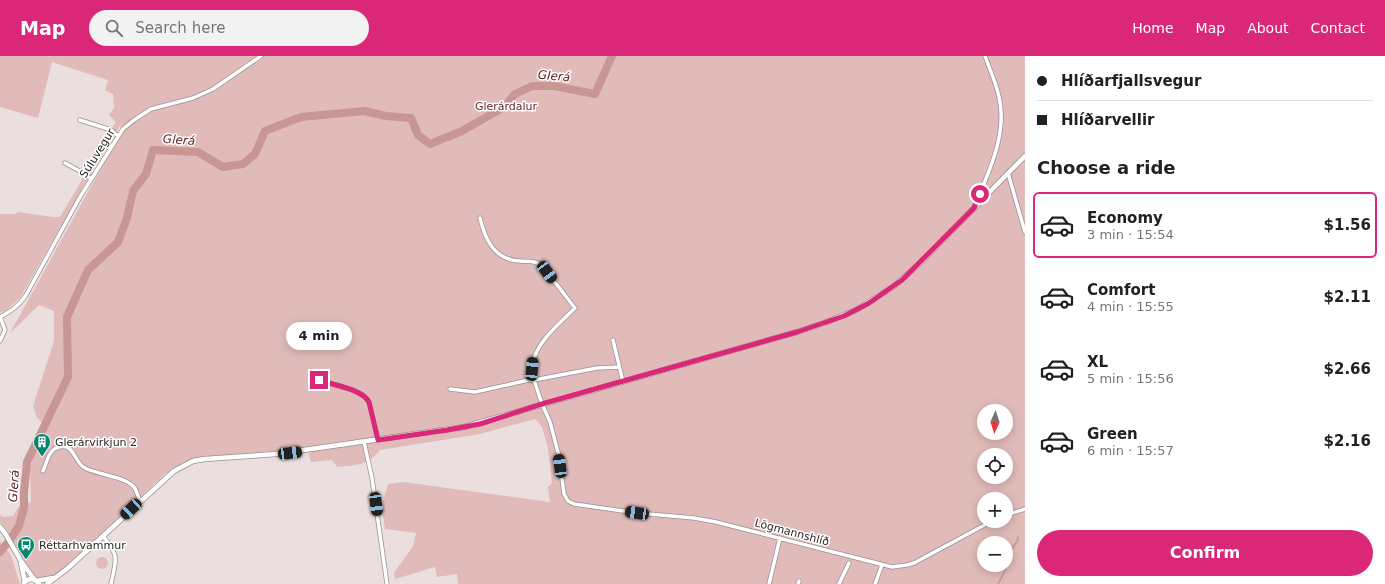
<!DOCTYPE html>
<html lang="en">
<head>
<meta charset="utf-8">
<style>
  :root { --surface:#fff; --page:#f2f2f2; --text:#202124; --muted:#757577; --line:#e0e0e0; --accent:#db2777 }
  body { margin:0; font-family:"DejaVu Sans",sans-serif; background:var(--page); color:var(--text); height:100vh; display:flex; flex-direction:column; font-size:15px; white-space:nowrap }
  * { box-sizing:border-box; margin:0 }
  p { font-size:13px; color:var(--muted) }
  .icon { flex:none; width:22px; height:22px; fill:none; stroke:currentColor; stroke-width:2; stroke-linecap:round; stroke-linejoin:round }
  .map { position:relative; flex:1; overflow:hidden }
  .details { display:flex; flex-direction:column; background:var(--surface); width:360px }
  .details>* { flex:none }
  .hud { display:grid; align-content:center; height:88px; padding:0 12px; background:var(--surface) }
  .needle { width:26px; rotate:183deg }
  .fabs { position:absolute; left:977px; top:348px; display:grid; gap:8px }
  .fabs a { display:grid; place-items:center; width:36px; height:36px; border-radius:50%; background:var(--surface); box-shadow:0 2px 10px #0003; font-size:20px }
  .end { position:absolute; width:18px; height:18px; margin:-9px; border:5px solid #db2777; background:#fff; box-shadow:0 0 0 2px #fff }
  .from { border-radius:50% }
  .bubble { position:absolute; height:28px; border-radius:14px; background:var(--surface); box-shadow:0 2px 10px #0003; font-size:13px; font-weight:700; line-height:28px; text-align:center }
  .car { position:absolute; width:12px; height:24px; margin:-12px -6px; border-radius:5px; box-shadow:0 0 3px 1px #0007; background:linear-gradient(#222 24%,#8ab4d8 0 40%,#222 0 76%,#8ab4d8 0 86%,#222 0) }
  .hud b { display:flex; align-items:center; gap:14px; height:38px; font-size:15px }
  .hud b+b { border-top:1px solid var(--line) }
  .hud i { width:10px; height:10px; background:var(--text) }
  ul { padding:0; list-style:none }
  li { display:flex; align-items:center; gap:12px; height:66px; margin:0 8px 6px; padding:0 4px; border:2px solid transparent; border-radius:6px }
  li div { flex:1 }
  li b { display:block; font-size:15px }
  li em { font-style:normal; font-weight:700 }
  li.selected { border-color:var(--accent) }
  li>.icon { width:36px; height:36px; stroke-width:1.5 }
  h2 { padding:0 12px; font-size:18px; line-height:48px }
  .action { display:flex; gap:8px; margin-top:auto; padding:8px 12px }
  .action a { flex:1; height:46px; border-radius:24px; background:var(--accent); color:#fff; font-size:16px; font-weight:700; line-height:46px; text-align:center }
  header { display:flex; align-items:center; gap:24px; box-sizing:border-box; height:56px; padding:0 20px; background:var(--accent); color:#fff }
  header strong { font-size:19px }
  nav { display:flex; gap:22px; margin-inline-start:auto; font-size:14px }
  .search { width:280px; height:36px; background:var(--page); display:flex; align-items:center; gap:10px; box-sizing:border-box; padding:0 14px; border-radius:22px; color:var(--muted); font-size:15px }
  main { display:flex; flex:1; min-height:0 }
  .map>svg:first-child { display:block }
  .green { fill:#e0bbb9; fill-rule:evenodd }
  .lines { fill:none; stroke-linecap:round; stroke-linejoin:round }
  .stream { stroke:#c89694; stroke-width:1.5 }
  .river { stroke:#c89694; stroke-width:8 }
  .street-casing { stroke:#998f8f; stroke-width:5 }
  .secondary-casing { stroke:#998f8f; stroke-width:6 }
  .street { stroke:#fff; stroke-width:3.5 }
  .secondary { stroke:#fff; stroke-width:4.5 }
  .route { stroke:#db2777; stroke-width:5 }
  .labels { text-anchor:middle; stroke-width:3; stroke-linejoin:round; paint-order:stroke }
  .park-label { font-size:11px; fill:#652728; stroke:#fff }
  .street-label { font-size:11px; fill:#2a2626; stroke:#fff }
  .poi-label { font-size:11px; fill:#2a2626; stroke:#fff; text-anchor:start }
  .water-label { font-size:12px; font-style:italic; fill:#5d1f21; stroke:#fff }
</style>
</head>
<body>
<header>
<strong>Map</strong>
<div class="search"><svg class="icon" aria-label="search" viewBox="0 0 24 24"><circle cx="10" cy="10" r="6"/><path d="M15 15l6 6"/></svg>Search here</div>
<nav><a>Home</a><a>Map</a><a>About</a><a>Contact</a></nav>
</header>
<main>
<div class="map">
<svg width="1025" height="528" viewBox="0 0 1025 528">
  <rect width="100%" height="100%" fill="#eadfde"/>
  <path class="green" d="M0,0H1025V528H458L457,518L437,521L435,511L395,523L394,517L413,490L416,477L385,473L382,449L388,428L403,426L550,446L548,431L552,427L548,392L542,371L535,363L480,378L380,394C367,410 356,409 337,411L332,404L311,406L307,392L208,401L191,404L165,418L62,515C54,520 46,523 36,522L31,516L7,474L0,466V458L3,461L13,460L19,450L31,446L30,412L35,394L46,370L37,362L33,350L54,285V255L39,249L10,277L111,94L125,74L120,70L111,83L20,242L5,255L0,257V158H16L18,156L53,161H60L116,66L109,59L114,52L113,38L105,34L108,24L52,6L38,62L0,51ZM984,355H1006V377H984ZM984,399H1006V421H984ZM984,443H1006V465H984ZM984,487H1006V509H984Z
    M0,485L11,499L20,528H0Z
    M96 507a6 6 0 1 1 12 0a6 6 0 1 1-12 0Z"/>
  <g class="lines">
    <path class="stream" d="M1006,502L1018,484V481
      M998,528L1006,513L1005,509"/>
    <path class="river" d="M0,496L10,484L19,470L24,451V436L27,406L68,321L67,261L88,214L118,186L127,162L133,135L146,118L153,94L198,96L223,111L243,108L255,98L265,75L301,61L364,55L386,60L411,62L418,79L430,88L462,75L504,51L515,38L532,30H554L595,38L612,0"/>
    <defs>
      <path id="street" d="M80,64L111,74L118,80
        M65,107L85,118L91,123
        M1008,117L1025,176
        M974,151C988,118 1008,78 999,41C996,27 990,14 985,0
        M480,162C485,183 494,204 520,205C528,206 534,204 541,209C546,212 549,218 552,223C560,232 567,242 575,252C560,267 541,282 534,302C531,309 533,317 534,324L597,312L619,311
        M0,261C11,255 19,250 26,239L80,141L123,73L134,64L151,53L193,42L213,33L261,0
        M613,284L623,326
        M0,285L5,274L0,261
        M319,324C333,329 362,333 369,346L378,384
        M450,333L475,336L529,324H534L542,348L550,366L559,400L564,438L568,445L574,448L637,457L694,462L716,466L892,511L907,509L914,507L992,465
        M364,386L372,422L387,528
        M43,415C47,406 49,393 59,391C75,387 74,407 85,412C98,419 124,420 134,431C137,435 138,441 140,445
        M1006,459L1025,453
        M103,480C120,500 116,504 111,528
        M769,528L780,482
        M798,528L799,525
        M839,528L849,507
        M875,528L882,509"/>
      <path id="secondary" d="M0,471L5,477L21,505L34,523
        M21,507L25,526
        M36,525L53,522
        M24,527C29,521 35,522 39,528
        M47,528L68,512L174,415L193,405L205,403L276,398L464,371L797,276L824,267L856,254L893,231L918,209L1025,100"/>
    </defs>
    <use href="#street" class="street-casing"/>
    <use href="#secondary" class="secondary-casing"/>
    <use href="#street" class="street"/>
    <use href="#secondary" class="secondary"/>
  </g>
  <g class="lines">
    <path class="route" d="M319,324C333,329 362,333 369,346L378,384L447,374L480,368L542,348L797,276L844,260L869,247L902,224L974,152L980,138"/>
  </g>
  <defs>
    <symbol id="building-pin" viewBox="-11 -11 22 30"><path d="M0 17L-7.5 6A9.5 9.5 0 1 1 7.5 6Z" fill="#00866b" stroke="#fff"/><path d="M-4-6H4V6H1V3H-1V6H-4ZM-2.5-4.3h1.7v1.8h-1.7ZM.8-4.3h1.7v1.8H.8ZM-2.5-1h1.7V.8h-1.7ZM.8-1h1.7V.8H.8Z" fill="#fff"/></symbol>
    <symbol id="bus-pin" viewBox="-11 -11 22 30"><path d="M0 17L-7.5 6A9.5 9.5 0 1 1 7.5 6Z" fill="#00866b" stroke="#fff"/><path d="M-5-6H5V4H4V6H2V4H-2V6H-4V4H-5ZM-3.5-4V0h7V-4ZM-3.5 1.2v1.5H-2V1.2ZM2 1.2v1.5H3.5V1.2Z" fill="#fff"/></symbol>
  </defs>
  <g fill-rule="evenodd">
    <use href="#building-pin" x="32" y="376" width="20" height="27"/>
    <use href="#bus-pin" x="16" y="479" width="20" height="27"/>
  </g>
  <g class="labels">
    <g class="park-label">
      <text x="506" y="54">Glerárdalur</text>
    </g>
    <g class="street-label">
      <text transform="translate(97 97) rotate(-58)" y="4">Súluvegur</text>
      <text transform="translate(792 476) rotate(15)" y="4">Lögmannshlíð</text>
    </g>
    <g class="poi-label">
      <text x="55" y="390">Glerárvirkjun 2</text>
      <text x="39" y="493">Réttarhvammur</text>
    </g>
    <g class="water-label">
      <text transform="translate(554 20) rotate(5)" y="4">Glerá</text>
      <text transform="translate(179 84) rotate(4)" y="4">Glerá</text>
      <text transform="translate(14 430) rotate(-86)" y="4">Glerá</text>
    </g>
  </g>
</svg>
<div class="fabs">
<a><svg class="needle" viewBox="-14 -14 28 28"><path d="M0-13l5 13h-10z" fill="#e53935"/><path d="M0 13l5-13h-10z" fill="#757577"/></svg></a>
<a><svg class="icon" aria-label="locate" viewBox="0 0 24 24"><circle cx="12" cy="12" r="6"/><path d="M12 2v4M12 18v4M2 12h4M18 12h4"/></svg></a>
<a>+</a>
<a>−</a>
</div>
<i class="end from" style="left:980px;top:138px"></i>
<i class="end" style="left:319px;top:324px"></i>
<div class="bubble" style="left:286px;top:266px;width:66px">4 min</div>
<i class="car" style="left:547px;top:216px;rotate:143deg"></i>
<i class="car" style="left:532px;top:313px;rotate:5deg"></i>
<i class="car" style="left:290px;top:397px;rotate:83deg"></i>
<i class="car" style="left:560px;top:410px;rotate:352deg"></i>
<i class="car" style="left:376px;top:448px;rotate:172deg"></i>
<i class="car" style="left:131px;top:453px;rotate:227deg"></i>
<i class="car" style="left:637px;top:457px;rotate:278deg"></i>
</div>
<section class="details">
<div class="hud">
<b><i class="from"></i>Hlíðarfjallsvegur</b>
<b><i></i>Hlíðarvellir</b>
</div>
<h2>Choose a ride</h2>
<ul>
<li class="selected"><svg class="icon" aria-label="car" viewBox="0 0 24 24"><path d="M5 17H2v-5l4-1 3-4h7l3 4 3 1v5h-3M9 17h6M6 11h13"/><circle cx="7" cy="17" r="2"/><circle cx="17" cy="17" r="2"/></svg><div><b>Economy</b><p>3 min · 15:54</p></div><em>$1.56</em></li>
<li><svg class="icon" aria-label="car" viewBox="0 0 24 24"><path d="M5 17H2v-5l4-1 3-4h7l3 4 3 1v5h-3M9 17h6M6 11h13"/><circle cx="7" cy="17" r="2"/><circle cx="17" cy="17" r="2"/></svg><div><b>Comfort</b><p>4 min · 15:55</p></div><em>$2.11</em></li>
<li><svg class="icon" aria-label="car" viewBox="0 0 24 24"><path d="M5 17H2v-5l4-1 3-4h7l3 4 3 1v5h-3M9 17h6M6 11h13"/><circle cx="7" cy="17" r="2"/><circle cx="17" cy="17" r="2"/></svg><div><b>XL</b><p>5 min · 15:56</p></div><em>$2.66</em></li>
<li><svg class="icon" aria-label="car" viewBox="0 0 24 24"><path d="M5 17H2v-5l4-1 3-4h7l3 4 3 1v5h-3M9 17h6M6 11h13"/><circle cx="7" cy="17" r="2"/><circle cx="17" cy="17" r="2"/></svg><div><b>Green</b><p>6 min · 15:57</p></div><em>$2.16</em></li>
</ul>
<div class="action"><a>Confirm</a></div>
</section>
</main>
</body>
</html>
